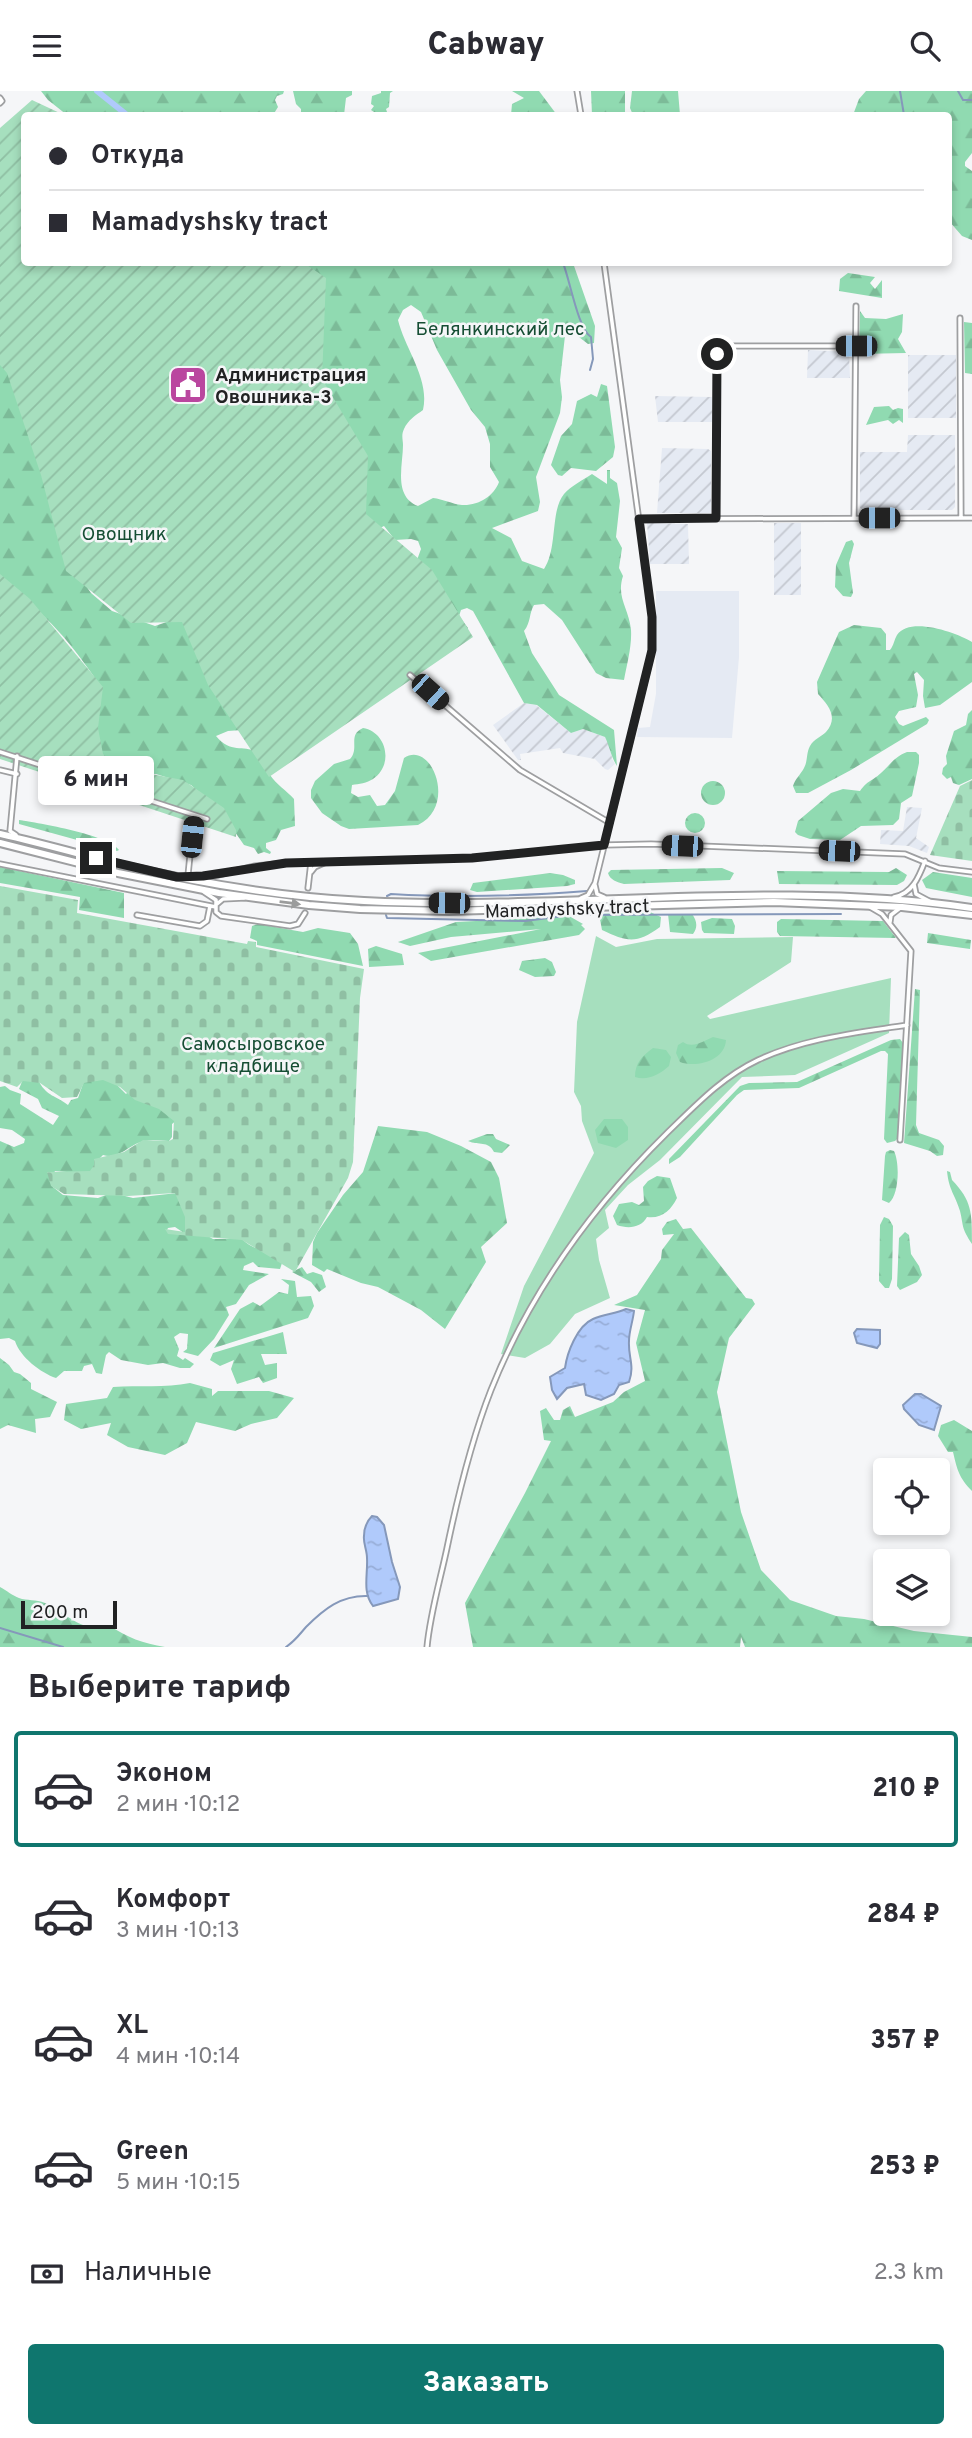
<!DOCTYPE html>
<html lang="ru">
<head>
<meta charset="utf-8">
<style>
  :root { --surface:#fff; --page:#f7f7f7; --text:#2b2b33; --muted:#7c7c81; --line:#e1e1e2; --accent:#0f766e }
  body { margin:0; font-family:Overpass,sans-serif; background:var(--page); color:var(--text); height:100vh; display:flex; flex-direction:column; font-size:26px; white-space:nowrap }
  * { box-sizing:border-box; margin:0 }
  p { font-size:23px; color:var(--muted) }
  .icon { flex:none; width:38px; height:38px; fill:none; stroke:currentColor; stroke-width:2; stroke-linecap:round; stroke-linejoin:round }
  .map { position:relative; height:1556px; overflow:hidden }
  .drawer { display:flex; flex-direction:column; background:var(--surface); flex:1 }
  .drawer>* { flex:none }
  .hud { position:absolute; left:21px; top:21px; width:931px; height:154px; border-radius:7px; box-shadow:0 4px 10px #0003; display:grid; align-content:center; height:154px; padding:0 28px; background:var(--surface) }
  .buttons { position:absolute; left:873px; top:1367px; display:grid; gap:14px }
  .buttons a { display:grid; place-items:center; width:77px; height:77px; border-radius:7px; background:var(--surface); box-shadow:0 4px 10px #0003; font-size:35px }
  .scale { position:absolute; left:21px; bottom:18px; width:96px; box-sizing:border-box; padding-left:7px; border:4px solid #212223; border-top:0; font-size:19px; line-height:24px; white-space:nowrap; color:#212223; -webkit-text-stroke:5px #f5f6f8; paint-order:stroke }
  .end { position:absolute; width:32px; height:32px; margin:-16px; border:9px solid #212223; background:#fff; box-shadow:0 0 0 4px #fff }
  .from { border-radius:50% }
  .bubble { position:absolute; height:49px; border-radius:7px; background:var(--surface); box-shadow:0 4px 10px #0003; font-size:23px; font-weight:800; line-height:49px; text-align:center }
  .car { position:absolute; width:21px; height:42px; margin:-21px -10px; border-radius:9px; box-shadow:0 0 5px 2px #0007; background:linear-gradient(#222 24%,#8ab4d8 0 40%,#222 0 76%,#8ab4d8 0 86%,#222 0) }
  .hud b { display:flex; align-items:center; gap:24px; height:66px; font-size:26px }
  .hud b+b { border-top:2px solid var(--line) }
  .hud i { width:18px; height:18px; background:var(--text) }
  ul { padding:0; list-style:none }
  li { display:flex; align-items:center; gap:21px; height:116px; margin:0 14px 10px; padding:0 14px; border:4px solid transparent; border-radius:7px }
  li div { flex:1 }
  li b { display:block; font-size:26px }
  li em { font-style:normal; font-weight:800 }
  li.on { border-color:var(--accent) }
  li>.icon { width:63px; height:63px; stroke-width:1.5 }
  h2 { padding:0 28px; font-size:32px; line-height:84px }
  .pay { display:flex; align-items:center; gap:18px; height:77px; padding:0 28px; font-size:26px }
  .pay p { margin-inline-start:auto }
  .button { display:flex; gap:14px; margin-top:auto; padding:14px 28px }
  .button a { flex:1; height:80px; border-radius:7px; background:var(--accent); color:#fff; font-size:28px; font-weight:800; line-height:80px; text-align:center }
  header { display:flex; justify-content:space-between; align-items:center; height:91px; padding:0 28px; background:var(--surface); font-size:32px; font-weight:800 }
  .map>svg:first-child { display:block }
  .built { fill:#e5eaf3 }
  .industrial { fill:url(#industrial-furrows) }
  .grass { fill:#a6dfbe }
  .forest { fill:url(#forest-firs); fill-rule:evenodd }
  .cemetery { fill:url(#cemetery-stones) }
  .garden { fill:url(#garden-furrows) }
  .water { fill:url(#water-ripples); stroke:#8598ba; stroke-width:2 }
  .lines { fill:none; stroke-linecap:round; stroke-linejoin:round }
  .stream { stroke:#8598ba; stroke-width:2 }
  .river { stroke:#b0cafb; stroke-width:6 }
  .minor-casing { stroke:#9e9fa1; stroke-width:7 }
  .primary-casing { stroke:#9e9fa1; stroke-width:10 }
  .minor { stroke:#fff; stroke-width:3.5 }
  .primary { stroke:#fff; stroke-width:6 }
  .oneway { fill:#9b9c9c }
  .route { stroke:#212223; stroke-width:9 }
  .labels { text-anchor:middle; stroke-width:5; stroke-linejoin:round; paint-order:stroke }
  .park-label { font-size:19px; fill:#164e34; stroke:#f5f6f8 }
  .poi-label { font-size:19px; font-weight:bold; fill:#212223; stroke:#f5f6f8; text-anchor:start }
  .street-label { font-size:19px; fill:#212223; stroke:#f5f6f8 }
</style>
</head>
<body>
<header><svg class="icon" aria-label="menu" viewBox="0 0 24 24"><path d="M4 6h16M4 12h16M4 18h16"/></svg>Cabway<svg class="icon" aria-label="search" viewBox="0 0 24 24"><circle cx="10" cy="10" r="6"/><path d="M15 15l6 6"/></svg></header>
<div class="map">
<svg width="972" height="1556" viewBox="0 0 972 1556">
  <defs>
    <pattern id="industrial-furrows" width="10" height="10" patternUnits="userSpaceOnUse" patternTransform="scale(1.75)"><rect width="10" height="10" fill="#e5eaf3"/><path d="M-1 1l2-2M0 10L10 0M9 11l2-2" fill="none" stroke="#c4c8d0"/></pattern>
    <pattern id="forest-firs" width="22" height="20" patternUnits="userSpaceOnUse" patternTransform="scale(1.75)"><rect width="22" height="20" fill="#90dab1"/><path d="M5 1l3.5 6h-7zM16 11l3.5 6h-7z" fill="#7cbb98"/></pattern>
    <pattern id="cemetery-stones" width="16" height="16" patternUnits="userSpaceOnUse" patternTransform="scale(1.75)"><rect width="16" height="16" fill="#a6dfbe"/><path d="M2 7V4a2 2 0 0 1 4 0v3zM10 15v-3a2 2 0 0 1 4 0v3z" fill="#8fbfa3"/></pattern>
    <pattern id="garden-furrows" width="10" height="10" patternUnits="userSpaceOnUse" patternTransform="scale(1.75)"><rect width="10" height="10" fill="#a6dfbe"/><path d="M-1 1l2-2M0 10L10 0M9 11l2-2" fill="none" stroke="#8fbfa3"/></pattern>
    <pattern id="water-ripples" width="26" height="14" patternUnits="userSpaceOnUse" patternTransform="scale(1.75)"><rect width="26" height="14" fill="#b0cafb"/><path d="M2 4q2-2 4 0t4 0M15 11q2-2 4 0t4 0" fill="none" stroke="#97add7"/></pattern>
  </defs>
  <rect width="100%" height="100%" fill="#f5f6f8"/>
  <path class="built" d="M656,500H739V566L732,647L637,646L638,637L650,636L656,603Z"/>
  <path class="industrial" d="M808,259L849,261L850,287H807Z
    M908,264H956V327H908Z
    M655,305L712,306V331H658Z
    M908,344H955V416L952,419H863L860,417V361H907Z
    M662,357L708,358L711,360V422H657Z
    M647,432L688,433L689,473H650Z
    M774,432H801V504H774Z
    M524,612L536,614L571,642L583,638L605,646L611,657L612,668L615,673L608,679L605,678L595,668L563,662L560,657L520,663L521,669H518L493,634Z
    M907,716L922,717L916,747L929,756L927,762L909,755L880,753L881,739L903,740Z"/>
  <path class="grass" d="M0,746L156,784L365,812L466,815L803,807L918,813L937,816L802,809L469,816L370,814L204,795L105,774Z
    M596,845L616,856L657,848L793,846L791,871L707,925L710,928L891,887L889,942L795,984L742,986L660,1069L628,1094L605,1119L609,1137L596,1148L599,1169L610,1207L575,1223L550,1253L525,1267L501,1263L524,1195L594,1062L582,1030L581,1015L574,1001L577,931Z"/>
  <path class="forest" d="M41,0H284L283,3L277,5L275,9L278,16L273,24H67L48,9Z
    M293,0H352V4L346,7L344,24H301V18L296,13Z
    M381,0H393L390,2L389,16L386,18L388,24H373L374,21L371,19L374,15L371,13L372,5L381,2Z
    M512,0H539L557,24H511L512,13L524,7Z
    M591,0H625V24H592Z
    M632,0H678L680,24H633L630,17Z
    M866,0H972V62L965,71V75L972,80V149L962,145L949,130L948,24H853L859,8Z
    M297,172H573L595,235L594,252L588,253L566,236L560,289L562,306L560,322L536,386L540,411L538,420L492,437L511,447L522,470L544,478C558,457 550,420 564,403C571,395 583,389 592,383L607,393V379H610V387L617,392L620,410L616,446L622,457L619,477L623,485C616,507 629,517 631,539C632,555 627,573 624,589L606,587L596,582L562,529L544,513L534,514C529,522 531,531 524,540L532,562L559,604L614,639L617,675C611,666 610,656 605,646L583,638L571,642L537,614L524,612L473,520L467,517L461,519L459,525L468,537V545L417,469L421,458L418,450L411,448L395,449L384,435L378,438L360,421L323,309ZM411,214L421,221L437,259L471,319L485,336L490,353V376L499,391C494,405 478,415 462,414C452,413 443,408 433,407L418,415C393,405 403,374 403,354C403,349 401,344 404,338C408,329 416,324 423,319C430,288 405,258 398,229L403,219Z
    M848,182L875,186L870,192L875,198L882,189V207L839,200L840,188Z
    M860,220L865,227L886,228L903,223L902,241L898,248L906,262L859,263Z
    M964,231L972,232V283L965,282Z
    M15,257L77,482L91,502L112,520L155,535L181,526L242,639L228,640L216,645C232,665 246,651 260,664C265,669 266,679 270,684C276,693 287,700 294,708L295,735L281,739L276,749L266,752V757L271,761L270,763L264,761L258,763L254,757L244,754L221,721L191,694L156,683L117,682L105,674L95,644L102,597C73,555 45,518 0,493V266Z
    M601,293L607,295L615,356L613,366L596,380L571,377L562,385L558,384L551,374L561,345L572,333L577,310L591,303L597,306Z
    M889,315L893,319L898,317L903,318V332L899,329L893,333L888,329L866,334L874,316Z
    M852,449L854,453L849,472L853,502L851,506L843,505L835,496L836,474L846,451Z
    M854,534L881,537L886,543V559H890C894,554 894,549 897,544C910,525 957,542 972,551V591L940,614L925,617L923,605L924,589L917,581L914,583L918,604L916,616L899,620L895,626L899,633L903,635L926,626L929,629L927,633L851,679L808,702H796L793,695C795,688 801,683 804,677C808,670 806,662 810,655C814,648 821,646 826,641C839,626 828,614 818,603L817,591L839,541Z
    M972,619V688L959,694L953,692L951,686L947,688L942,683L943,677L947,673L946,665L954,640L966,634L968,623Z
    M363,637C387,641 394,674 373,688C367,692 359,693 352,694L351,702L358,706L370,704L377,715L385,714L395,700L404,667C431,648 458,715 418,734L349,738L341,735L322,722L311,707V699L315,690L334,673L350,668C360,657 347,644 363,637Z
    M907,661H916L919,664V672L912,705L901,712L899,728L893,734L861,735L840,749L810,748L798,744L795,741L798,730L831,702L843,698L860,700C868,689 871,691 881,682C891,673 894,666 907,661Z
    M701 702a12 12 0 1 1 24 0a12 12 0 1 1-24 0Z
    M685 732a10 10 0 1 1 20 0a10 10 0 1 1-20 0Z
    M19,729C39,732 109,744 119,759L117,760L19,733Z
    M0,776L124,802V827L79,819L80,806L0,792Z
    M722,777L734,782L730,789L624,793C617,791 610,789 608,782L611,779Z
    M896,777L907,784L904,790L897,794L779,793L777,780L889,781Z
    M933,781L972,787V806L926,797L922,789Z
    M550,782L563,784L575,789V793L567,795L477,801L470,799L473,792Z
    M650,821L661,826L660,836C637,853 627,851 602,839L599,823Z
    M668,823H692C697,830 698,836 693,843L670,841Z
    M569,825L583,833L581,834L585,838L579,844L431,870L418,862L541,838L451,846L410,855L398,851L456,831Z
    M712,827L732,828L735,835L734,843L704,842L702,839L701,831Z
    M781,828L883,830L896,847L780,845L777,841V831Z
    M258,833L303,841L318,837L350,842L358,853L363,875L257,854V850L250,847L252,835Z
    M928,842L971,849L970,858L927,852Z
    M376,855L402,863L404,874L369,876L368,858Z
    M545,867L552,871L556,881L554,885L535,886L519,879L522,870Z
    M915,898L920,899L916,1034L919,1042L939,1049L944,1055L943,1064L937,1065L930,1060L904,1052Z
    M713,946L726,949C725,970 696,977 680,971L676,962L678,954L683,951C693,958 703,950 713,946Z
    M900,948L903,952L898,1047L895,1050L887,1052L884,1048L888,963L885,960H881L799,997L744,999L737,1004L680,1066L669,1073V1068L740,995L749,992L797,991L891,949Z
    M653,957L666,959L671,966L669,975C659,984 647,990 635,986C635,972 642,965 653,957Z
    M100,983L114,991L126,1003L130,999L178,1028L172,1033V1046L169,1050C161,1050 153,1048 145,1050C130,1052 120,1069 103,1064L97,1070L101,1084L55,1080L51,1088L53,1096L63,1104L98,1107L106,1104H121L133,1107L177,1102L196,1127L184,1142L175,1136L168,1137L167,1139L174,1143L206,1144L213,1148H242C254,1160 269,1160 283,1169L280,1178L258,1176L253,1171L244,1175L243,1179L269,1183L249,1194L236,1213L226,1216L229,1224L214,1248L198,1265L183,1261L187,1258L188,1243L180,1242L174,1246L179,1258L177,1265L183,1269L185,1267L194,1273L190,1277H180L163,1272L148,1274L121,1269L109,1261L106,1264L102,1283L96,1282L92,1273L84,1275L82,1280H64L56,1287C41,1282 20,1266 15,1250L9,1247L0,1248V1050L14,1056L24,1052L25,1048L12,1039L0,1037V996L5,995L10,999L21,1003L20,1013L53,1034L59,1025L42,1017L38,1008L19,998L23,988L39,991C48,1006 55,1004 68,1014L71,1009L78,1007L84,990H97Z
    M604,1028H622L628,1036V1049L616,1057L598,1052L595,1039Z
    M378,1035L427,1041L461,1055L491,1071L499,1087L507,1132L481,1156L486,1171L445,1238L421,1219L378,1196L361,1192L327,1178L324,1181L312,1174L313,1151L317,1142L343,1104L363,1081Z
    M487,1043H493L496,1048L510,1054L502,1062L494,1061C488,1049 479,1055 468,1050Z
    M890,1059L894,1060C900,1072 899,1104 889,1112L882,1109L885,1065L886,1061Z
    M947,1080L950,1081L952,1089C972,1110 972,1121 972,1153C961,1136 964,1137 960,1120C955,1103 949,1100 947,1080Z
    M657,1085L670,1087L677,1107C671,1119 662,1128 647,1126C641,1137 628,1138 617,1134L613,1125L619,1113L632,1111L639,1114L644,1110L643,1096L648,1090Z
    M884,1126L889,1128L893,1135L892,1188L889,1197H885L879,1190L880,1134Z
    M676,1128L683,1138L691,1137L746,1207L752,1208L755,1213L729,1247L717,1301L741,1421L761,1479L790,1509L836,1525L864,1528L914,1540L972,1546V1556H745L741,1546L740,1556H473L465,1512L525,1402L551,1350L544,1349L540,1320L546,1317L554,1329H560L563,1319L570,1315L575,1326L613,1311L624,1301L645,1290L636,1252L645,1219L614,1214L637,1204L661,1168L662,1159L674,1143L663,1144L662,1138L667,1131Z
    M905,1141L909,1144L911,1163L919,1175L922,1184L917,1191L900,1199L897,1195L899,1147Z
    M302,1176L307,1183L313,1181L322,1184L326,1196L319,1201L311,1191L292,1181Z
    M281,1188L295,1190L297,1206L311,1205L314,1215L308,1227L214,1257L240,1218L253,1211L260,1215L279,1201L288,1203L289,1194Z
    M283,1241L287,1263H261L265,1274L277,1272V1287L263,1292L259,1286L237,1293L231,1278L234,1269L220,1275L210,1269L213,1262Z
    M0,1267L9,1274L14,1281L20,1283L31,1292V1298L57,1311L50,1326L35,1328L36,1342L8,1334L0,1338Z
    M190,1292L212,1298V1305L218,1300H269L294,1307L277,1327L251,1333L235,1340L196,1331L187,1352L165,1364L128,1356L107,1344L111,1332L81,1338L64,1329L66,1313L107,1307L113,1296C139,1294 165,1297 190,1292Z
    M954,1329L972,1340V1400C959,1387 957,1378 953,1361H948L938,1345L941,1334Z
    M0,1496C6,1499 13,1505 19,1507C27,1510 36,1508 45,1512C69,1523 81,1543 109,1534C127,1547 143,1552 165,1556H0Z"/>
  <path class="cemetery" d="M972,689V770L930,764L960,695Z
    M0,795L78,809L77,822L247,853L248,850L256,851V856L364,878L360,907L353,1071L348,1087L295,1181L242,1149L168,1143L165,1138L185,1141V1126L175,1102L128,1105L64,1103L51,1095L47,1081L90,1080L94,1074V1068L124,1061L143,1049L169,1050L173,1048L174,1030L159,1018L135,1009L120,996L103,989L84,992L77,1006L62,1007L40,992L23,990L17,996L0,990Z"/>
  <path class="garden" d="M32,9L64,24H24V172H304L326,187L322,288L368,365L366,423L432,479L473,546L269,686L208,594L182,531L131,532L66,480L41,384L7,282L0,274V37Z
    M0,483L30,508L103,596L98,637L103,663L119,677L183,689L224,717L236,739V746L0,668Z"/>
  <path class="water" d="M626,1218L634,1220C633,1230 629,1240 629,1250C628,1267 635,1274 629,1291L619,1294L614,1303L601,1309L586,1304L584,1293L567,1297L557,1308L552,1299L550,1286L565,1277C567,1262 577,1235 593,1228C604,1223 615,1223 626,1218Z
    M857,1238L880,1239V1253L877,1257L857,1252L854,1242Z
    M915,1303H921L941,1315L934,1339L919,1334L904,1318L903,1314Z
    M372,1425L377,1426L384,1434L392,1471L400,1496L398,1508L373,1515C362,1501 368,1484 367,1467C367,1459 363,1452 364,1445C364,1437 367,1430 372,1425Z"/>
  <g class="lines">
    <path class="stream" d="M900,0L904,24
      M958,0L963,9H972
      M563,172C570,189 578,238 591,246L593,268L590,279
      M387,805L391,803C457,807 522,805 587,800
      M386,824L387,827L525,830L572,824L841,823
      M0,1537L63,1556
      M286,1556C295,1550 299,1544 306,1536C324,1518 341,1504 368,1505"/>
    <path class="river" d="M97,0L127,24
      M348,172H354"/>
    <defs>
      <path id="minor" d="M577,0L581,24
        M0,7L2,10L0,12
        M960,227L961,426
        M716,427L717,268L720,257L730,255H856
        M854,427L856,215
        M639,428L972,427
        M410,584L520,679L610,732
        M0,661L207,728
        M0,679L17,683
        M16,744L10,740L17,665
        M0,773L216,816
        M311,781L315,776L324,772
        M188,784L194,724
        M182,785L218,784L255,775L286,772L472,767L605,754L651,753L905,763L939,777L972,781
        M914,793L916,803L931,811
        M595,794L597,803L604,806
        M308,797L311,771
        M204,801L216,809V821L221,825L290,835L298,833L305,822
        M894,806C912,803 919,786 925,770
        M581,807L588,804L595,792L651,565L652,526L604,172
        M217,813L223,808L244,807
        M870,816L882,823L911,860L900,1049
        M137,824L200,835L207,830L210,815
        M890,831L891,824L900,817
        M427,1556C430,1523 440,1490 447,1457C458,1404 471,1350 491,1299C530,1201 593,1115 667,1042C695,1015 722,986 758,969C805,947 856,942 907,934"/>
      <path id="primary" d="M0,743C40,752 79,763 118,773C198,792 282,806 364,810C566,820 770,788 972,817
        M0,752L118,782L219,802L309,814L360,818L449,820L774,811L902,816L972,824"/>
    </defs>
    <use href="#minor" class="minor-casing"/>
    <use href="#primary" class="primary-casing"/>
    <use href="#minor" class="minor"/>
    <use href="#primary" class="primary"/>
  </g>
  <defs><path id="oneway-solid" d="M-6-.8H1V-3.2L6.5 0L1 3.2V.8H-6Z" transform="scale(1.75)"/></defs>
  <use class="oneway" href="#oneway-solid" transform="translate(290 812) rotate(7)"/>
  <g class="lines">
    <path class="route" d="M96,767L177,786L203,785L286,772L472,767L604,754L652,559V526L639,428L716,427L717,263"/>
  </g>
  <defs>
    <symbol id="civic-square" viewBox="-11 -11 22 22"><rect x="-9" y="-9" width="18" height="18" rx="4" fill="#ba469f" stroke="#f5f6f8"/><path d="M-.6-6.5H3V-4.5H.6V-3L4-1V1h2V6H-6V1h2V-1L-.6-3ZM-1.2 2.5V6h2.4V2.5Z" fill="#fff"/></symbol>
  </defs>
  <g fill-rule="evenodd">
    <use href="#civic-square" x="166" y="272" width="44" height="44"/>
  </g>
  <g class="labels">
    <g class="park-label">
      <text x="500" y="244">Белянкинский лес</text>
      <text x="124" y="449">Овощник</text>
      <text x="253" y="959">Самосыровское<tspan x="253" dy="22">кладбище</tspan></text>
    </g>
    <g class="poi-label">
      <text x="215" y="290">Администрация<tspan x="215" dy="22">Овошника-3</tspan></text>
    </g>
    <g class="street-label">
      <text transform="translate(567 817) rotate(-2)" y="7">Mamadyshsky tract</text>
    </g>
  </g>
</svg>
<div class="buttons">
<a><svg class="icon" aria-label="locate" viewBox="0 0 24 24"><circle cx="12" cy="12" r="6"/><path d="M12 2v4M12 18v4M2 12h4M18 12h4"/></svg></a>
<a><svg class="icon" aria-label="layers" viewBox="0 0 24 24"><path d="M12 4l9 5-9 5-9-5zM3 14l9 5 9-5"/></svg></a>
</div>
<div class="scale">200 m</div>
<i class="end from" style="left:717px;top:263px"></i>
<i class="end" style="left:96px;top:767px"></i>
<div class="bubble" style="left:38px;top:665px;width:116px">6 мин</div>
<i class="car" style="left:856px;top:255px;rotate:270deg"></i>
<i class="car" style="left:879px;top:427px;rotate:270deg"></i>
<i class="car" style="left:430px;top:601px;rotate:132deg"></i>
<i class="car" style="left:192px;top:746px;rotate:6deg"></i>
<i class="car" style="left:682px;top:755px;rotate:272deg"></i>
<i class="car" style="left:839px;top:760px;rotate:272deg"></i>
<i class="car" style="left:449px;top:812px;rotate:271deg"></i>
<div class="hud">
<b><i class="from"></i>Откуда</b>
<b><i></i>Mamadyshsky tract</b>
</div>
</div>
<section class="drawer">
<h2>Выберите тариф</h2>
<ul>
<li class="on"><svg class="icon" aria-label="car" viewBox="0 0 24 24"><path d="M5 17H2v-5l4-1 3-4h7l3 4 3 1v5h-3M9 17h6M6 11h13"/><circle cx="7" cy="17" r="2"/><circle cx="17" cy="17" r="2"/></svg><div><b>Эконом</b><p>2 мин · 10:12</p></div><em>210 ₽</em></li>
<li><svg class="icon" aria-label="car" viewBox="0 0 24 24"><path d="M5 17H2v-5l4-1 3-4h7l3 4 3 1v5h-3M9 17h6M6 11h13"/><circle cx="7" cy="17" r="2"/><circle cx="17" cy="17" r="2"/></svg><div><b>Комфорт</b><p>3 мин · 10:13</p></div><em>284 ₽</em></li>
<li><svg class="icon" aria-label="car" viewBox="0 0 24 24"><path d="M5 17H2v-5l4-1 3-4h7l3 4 3 1v5h-3M9 17h6M6 11h13"/><circle cx="7" cy="17" r="2"/><circle cx="17" cy="17" r="2"/></svg><div><b>XL</b><p>4 мин · 10:14</p></div><em>357 ₽</em></li>
<li><svg class="icon" aria-label="car" viewBox="0 0 24 24"><path d="M5 17H2v-5l4-1 3-4h7l3 4 3 1v5h-3M9 17h6M6 11h13"/><circle cx="7" cy="17" r="2"/><circle cx="17" cy="17" r="2"/></svg><div><b>Green</b><p>5 мин · 10:15</p></div><em>253 ₽</em></li>
</ul>
<div class="pay"><svg class="icon" aria-label="cash" viewBox="0 0 24 24"><path d="M3 7h18v10H3z"/><circle cx="12" cy="12" r="2"/></svg>Наличные<p>2.3 km</p></div>
<div class="button"><a>Заказать</a></div>
</section>
</body>
</html>
